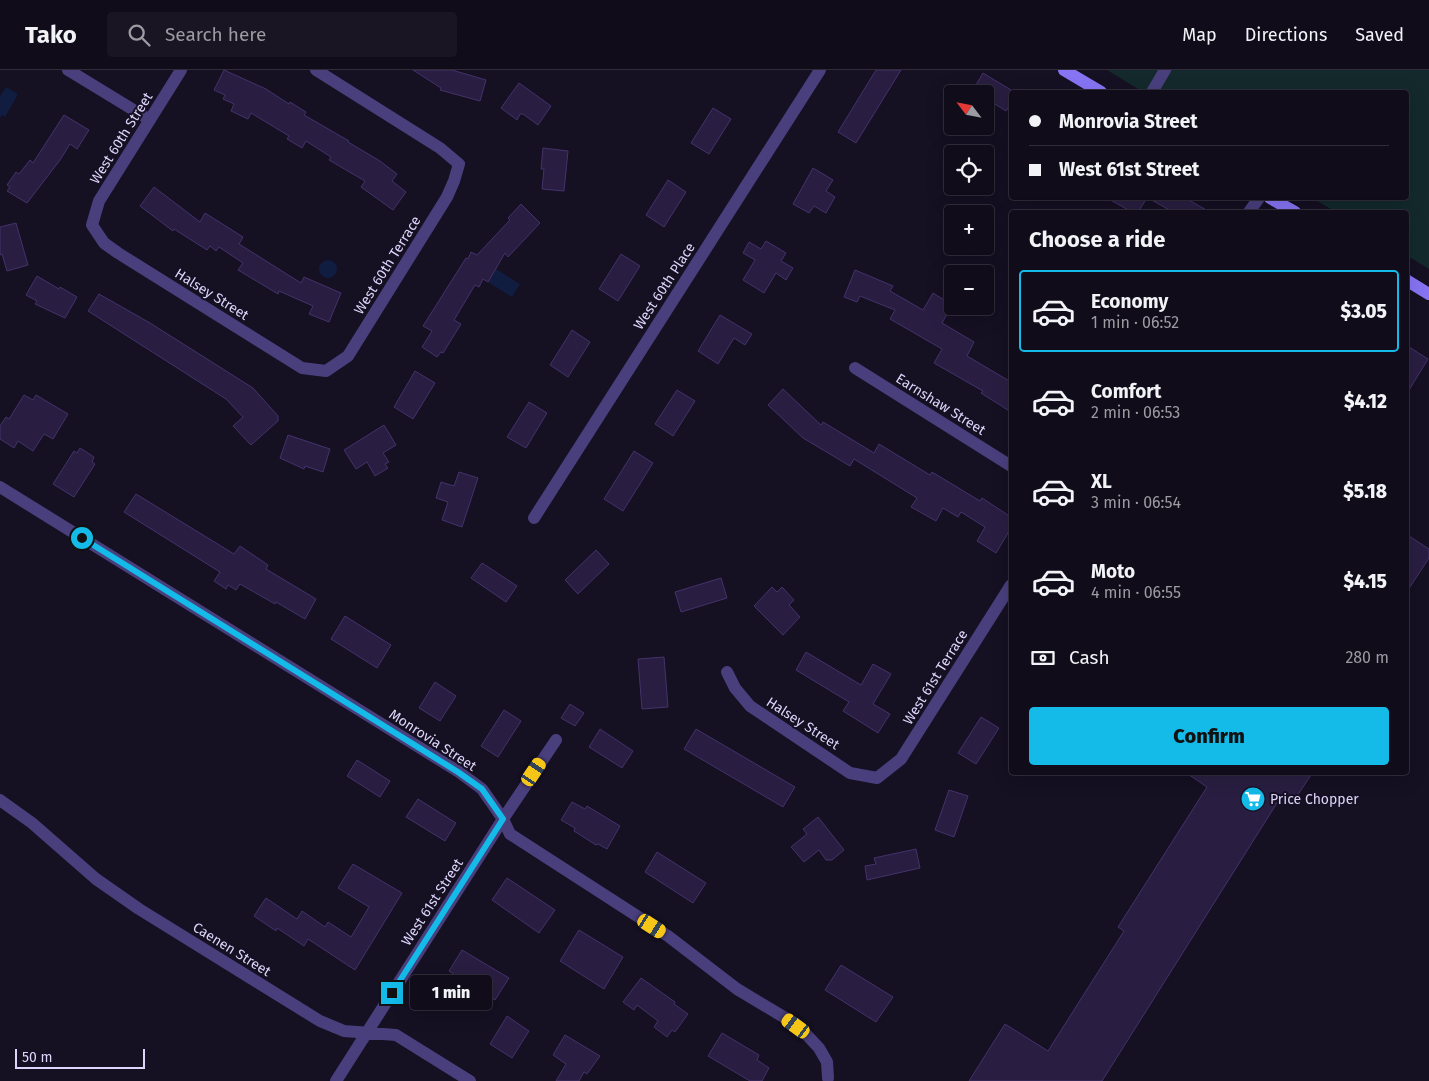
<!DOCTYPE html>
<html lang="en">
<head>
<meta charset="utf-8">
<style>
  :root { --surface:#100c1a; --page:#191523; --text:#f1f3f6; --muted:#9c9ba2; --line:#302c39; --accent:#14bae8 }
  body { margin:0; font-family:"Fira Sans",sans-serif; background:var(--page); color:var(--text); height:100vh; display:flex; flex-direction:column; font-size:19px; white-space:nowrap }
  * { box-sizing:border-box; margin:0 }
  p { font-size:16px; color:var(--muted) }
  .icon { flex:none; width:28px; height:28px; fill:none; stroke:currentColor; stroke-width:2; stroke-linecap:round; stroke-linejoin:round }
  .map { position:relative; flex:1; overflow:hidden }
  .details { position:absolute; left:1009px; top:140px; width:400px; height:565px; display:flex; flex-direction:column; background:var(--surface); border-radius:5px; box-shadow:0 5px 20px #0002,0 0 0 1px var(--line) }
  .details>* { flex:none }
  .guide { position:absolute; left:1009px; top:20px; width:400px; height:110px; border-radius:5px; box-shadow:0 5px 20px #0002,0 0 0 1px var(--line); display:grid; align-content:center; height:110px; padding:0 20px; background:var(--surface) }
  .needle { width:32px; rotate:302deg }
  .buttons { position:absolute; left:944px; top:15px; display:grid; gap:10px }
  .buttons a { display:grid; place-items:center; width:50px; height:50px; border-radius:5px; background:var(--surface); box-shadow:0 5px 20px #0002,0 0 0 1px var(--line); font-size:25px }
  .scale { position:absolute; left:15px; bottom:12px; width:130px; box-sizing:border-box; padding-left:5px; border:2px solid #ded5fb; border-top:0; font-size:14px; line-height:18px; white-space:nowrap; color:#ded5fb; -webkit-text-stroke:4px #151022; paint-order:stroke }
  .end { position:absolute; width:22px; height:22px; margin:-11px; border:6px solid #14bae8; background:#111; box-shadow:0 0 0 2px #111 }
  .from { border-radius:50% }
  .bubble { position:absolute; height:35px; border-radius:5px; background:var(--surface); box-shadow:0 5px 20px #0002,0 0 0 1px var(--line); font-size:16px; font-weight:800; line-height:35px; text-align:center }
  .car { position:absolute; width:15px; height:30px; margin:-15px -8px; border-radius:6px; box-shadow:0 0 4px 1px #0007; background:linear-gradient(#f5c518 24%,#345 0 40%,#f5c518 0 76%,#345 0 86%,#f5c518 0) }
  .guide b { display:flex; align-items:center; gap:18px; height:48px; font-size:19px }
  .guide b+b { border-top:1px solid var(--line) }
  .guide i { width:12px; height:12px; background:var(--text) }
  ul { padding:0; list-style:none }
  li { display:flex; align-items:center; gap:15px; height:82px; margin:0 10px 8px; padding:0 10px; border:2px solid transparent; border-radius:5px }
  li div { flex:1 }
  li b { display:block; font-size:19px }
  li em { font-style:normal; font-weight:800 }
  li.selected { border-color:var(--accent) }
  li>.icon { width:45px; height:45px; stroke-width:1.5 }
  h2 { padding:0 20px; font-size:22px; line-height:60px }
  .pay { display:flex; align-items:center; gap:12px; height:55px; padding:0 20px; font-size:19px }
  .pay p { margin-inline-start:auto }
  .cta { display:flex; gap:10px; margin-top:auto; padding:10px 20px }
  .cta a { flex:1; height:58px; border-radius:5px; background:var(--accent); color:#111; font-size:20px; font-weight:800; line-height:58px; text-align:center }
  header { display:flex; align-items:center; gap:30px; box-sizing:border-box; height:70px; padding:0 25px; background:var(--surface); border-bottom:1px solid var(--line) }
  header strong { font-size:24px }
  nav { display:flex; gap:28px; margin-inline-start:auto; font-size:18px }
  .search { width:350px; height:45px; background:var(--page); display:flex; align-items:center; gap:12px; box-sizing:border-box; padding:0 18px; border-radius:5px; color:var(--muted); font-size:19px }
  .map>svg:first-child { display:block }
  .green { fill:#13292b }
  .water { fill:#101d41 }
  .building { fill:#291e41; stroke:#44326b }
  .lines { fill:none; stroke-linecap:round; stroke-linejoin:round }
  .minor { stroke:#493f7d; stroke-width:12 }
  .secondary { stroke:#8674f3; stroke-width:12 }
  .route { stroke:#14bae8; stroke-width:6 }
  .labels { text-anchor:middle; stroke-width:4; stroke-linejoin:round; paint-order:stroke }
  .street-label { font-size:14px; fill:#ded5fb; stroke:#151022 }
  .poi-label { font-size:14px; fill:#ded5fb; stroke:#151022; text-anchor:start }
</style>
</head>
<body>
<header>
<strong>Tako</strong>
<div class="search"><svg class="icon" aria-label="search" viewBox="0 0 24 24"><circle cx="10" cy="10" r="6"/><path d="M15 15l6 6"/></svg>Search here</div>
<nav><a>Map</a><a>Directions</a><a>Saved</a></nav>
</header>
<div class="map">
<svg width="1429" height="1011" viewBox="0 0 1429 1011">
  <rect width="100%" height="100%" fill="#151022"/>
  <path class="green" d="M1107,0H1429V199L1406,185V142H1336L1312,128H1406V22H1143Z"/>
  <path class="water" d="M6,17L18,24L5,47L2,45L0,48V26Z
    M319 199a9 9 0 1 1 18 0a9 9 0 1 1-18 0Z
    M496,199L520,214L512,227L488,212Z"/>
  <path class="building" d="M224,0L266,19L289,34L290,32L306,42L304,45L349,71L348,72L380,91L397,104L392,111L406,122L393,140L361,117L365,111L329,90L331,87L306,71L302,78L287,69L289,66L251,43L248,49L231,41L234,34L223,29L225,25L214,20Z
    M413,0H452L486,10L480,31L440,20L441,18Z
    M876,0H901L856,73L838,62Z
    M983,3L1011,20V33L1006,41L985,28V24H978L973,20Z
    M519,13L551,36L538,55L523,44H520L517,50L501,38Z
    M713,38L731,49L709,84L691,73Z
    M64,45L89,60L77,79L70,74L60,90L27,133L7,121L10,117L7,115L16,102L19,104L30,90L33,93Z
    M543,78L568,81L564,121L542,119L544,99H541Z
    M813,98L833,110L826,121L835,127L826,143L814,136L809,143L793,134Z
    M668,110L686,122L664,157L646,145Z
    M154,117L200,152L205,143L243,167L239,174L301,213L304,207L341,223L329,252L309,244L313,236L279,221L278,224L238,200L243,193L219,177L216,181L210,176L207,180L174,159L173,161L140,136Z
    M1107,128H1147L1138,142H1132Z
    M1148,128H1185L1210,142H1173Z
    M521,134L540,153L508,187L505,183L488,212L483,209L479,217L475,215L454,250L461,254L443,283L441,282L437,287L422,277L432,261L423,256L466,188L468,189L471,182L477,185L510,150L508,148Z
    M16,153L28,195L7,201L2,184L0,185V157Z
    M766,171L786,183L781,191L793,198L786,210L776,203L764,223L743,210L755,190L743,183L749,172L761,179Z
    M621,184L640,196L618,231L599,219Z
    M855,200L893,216L890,221L923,240L933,223L952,235L942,253L974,272L967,286L1011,312V342L981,323L983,321L934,293L942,279L890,249L895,240L860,226L857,232L844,227Z
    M37,206L59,219L60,217L77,227L65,248L35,234L37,231L26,225Z
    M99,224L150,253L253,318L278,346V351L251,375L233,356L243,347L226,329L88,241Z
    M720,245L752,264L745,275L734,268L718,294L698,281Z
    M572,260L590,272L568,307L550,295Z
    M1406,275L1428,289L1406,325Z
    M415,301L435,313L413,349L394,337Z
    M783,319L821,355L823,352L874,383L879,374L930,405L932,402L980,431L982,428L1011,447V458L996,483L977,471L985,457L961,442L958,447L943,438L936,451L911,437L917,428L854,389L850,396L803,368L768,335Z
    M677,320L695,331L673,366L655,354Z
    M24,325L33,330L36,325L68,344L53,369L44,364L33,381L18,371L14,378L0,369V356L6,347L9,349Z
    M529,332L547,343L526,378L507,367Z
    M384,355L396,375L383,383L389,392L385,394L388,398L375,406L367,392L356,399L344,380Z
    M288,365L330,379L323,402L305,396L304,399L280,388Z
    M80,378L94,387L92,392L95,394L74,427L53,414L74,381L77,383Z
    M634,381L653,393L623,441L604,429Z
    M459,402L478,408L462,457L442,450L448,432L436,428L441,412L454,416Z
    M136,424L234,484L240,476L268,495L266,499L316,529L305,549L276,532L275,534L240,514L236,520L228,515L226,519L214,511L220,502L124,442Z
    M1406,464L1429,479V488L1406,523Z
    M596,480L609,494L578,524L565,510Z
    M482,493L517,516L506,532L471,508Z
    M721,508L727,528L681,542L675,522Z
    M772,517L777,522L782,517L794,530L789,535L800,547L783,565L754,536Z
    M345,546L391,575L377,598L331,569Z
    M806,582L861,615L873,594L891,604L873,634L890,644L878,663L843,641L849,632L796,600Z
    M664,587L668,637L642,639L638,589Z
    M435,612L456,626L440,651L419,638Z
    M570,634L584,643L575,656L561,648Z
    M504,640L521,651L498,687L481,676Z
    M981,647L999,658L976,694L958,683Z
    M600,659L633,681L622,698L589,677Z
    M696,659L795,717L783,737L684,679Z
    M357,690L390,711L380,727L347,706Z
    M1185,702H1313L1293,732L1282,725L1102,1011H969L1005,954L1048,981L1124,861L1118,857L1207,717Z
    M949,720L968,726L954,767L935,760Z
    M418,729L456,753L445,771L406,747Z
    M572,732L585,739L587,736L620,756L607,779L598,774L596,775L574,761L575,758L561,750Z
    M818,747L844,780L832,790H826L819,780L804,792L791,777L807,764L803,759Z
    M916,779L920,798L867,810L865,796L876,794L874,788Z
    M657,782L706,813L693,833L645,802Z
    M353,794L402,823L355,900L308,869L304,876L277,858L276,861L254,846L266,828L297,849L302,841L325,857L328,852L351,867L369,837L338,818Z
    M507,808L555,840L539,863L492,830Z
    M579,860L623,887L604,919L560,891Z
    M462,880L509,908L495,930L449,901Z
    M841,895L893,927L876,952L825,920Z
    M641,908L675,932L674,934L688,944L675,962L672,960L667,967L654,957L658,951L637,935L634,940L623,932Z
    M507,946L529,961L512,988L490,974Z
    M722,963L759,985L757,990L769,998L762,1011H750L708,986Z
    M565,965L600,986L587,1004L584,1002L579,1011H556L566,994L553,985Z"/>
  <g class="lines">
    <path class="minor" d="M68,0L150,50
      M181,0L99,131L92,155L104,173L118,183L302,298L326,301L348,286L447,127L454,111L459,94L440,78L316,0
      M1152,22L1165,0
      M1249,142L1259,128
      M855,298L1011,396
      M0,417L459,702L482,719L503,749L510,764L668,866L737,919L787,949L804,962L819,978L827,992L828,1008
      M534,448L820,0
      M727,602L735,618L750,636L850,703L877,708L901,689L1011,515
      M0,730L32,753L96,809L139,839L320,951L344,961L396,965L470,1011
      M336,1011L503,749L556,670"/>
    <path class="secondary" d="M1064,0L1101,22
      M1270,128L1295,142
      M1406,210L1429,224"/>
  </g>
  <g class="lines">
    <path class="route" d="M82,468L458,702L482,719L503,749L392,923"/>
  </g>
  <defs>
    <symbol id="supermarket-disc" viewBox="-11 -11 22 22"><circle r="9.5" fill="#14bae8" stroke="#151022"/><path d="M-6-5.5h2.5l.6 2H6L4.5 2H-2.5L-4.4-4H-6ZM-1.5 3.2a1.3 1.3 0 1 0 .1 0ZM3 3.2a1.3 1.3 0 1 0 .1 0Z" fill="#fff"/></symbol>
  </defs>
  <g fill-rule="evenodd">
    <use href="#supermarket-disc" x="1239" y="715" width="28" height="28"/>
  </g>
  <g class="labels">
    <g class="street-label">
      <text transform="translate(121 68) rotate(-58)" y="5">West 60th Street</text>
      <text transform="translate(387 195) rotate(-58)" y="5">West 60th Terrace</text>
      <text transform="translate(664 216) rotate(-57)" y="5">West 60th Place</text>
      <text transform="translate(212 224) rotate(32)" y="5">Halsey Street</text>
      <text transform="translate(941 334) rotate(32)" y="5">Earnshaw Street</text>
      <text transform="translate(935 607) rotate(-58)" y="5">West 61st Terrace</text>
      <text transform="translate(803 653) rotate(33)" y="5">Halsey Street</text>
      <text transform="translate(433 670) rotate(33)" y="5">Monrovia Street</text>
      <text transform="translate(432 832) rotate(-57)" y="5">West 61st Street</text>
      <text transform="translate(232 879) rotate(32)" y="5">Caenen Street</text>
    </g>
    <g class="poi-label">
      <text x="1270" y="734">Price Chopper</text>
    </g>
  </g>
</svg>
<div class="buttons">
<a><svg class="needle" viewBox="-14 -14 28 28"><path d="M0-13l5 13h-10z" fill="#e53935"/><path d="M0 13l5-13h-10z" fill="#9c9ba2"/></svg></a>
<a><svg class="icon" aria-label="locate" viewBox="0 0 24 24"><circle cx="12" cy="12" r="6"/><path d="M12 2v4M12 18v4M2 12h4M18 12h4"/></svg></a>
<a>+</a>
<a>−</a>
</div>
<div class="scale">50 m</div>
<i class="end from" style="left:82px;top:468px"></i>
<i class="end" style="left:392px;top:923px"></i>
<div class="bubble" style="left:410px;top:905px;width:82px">1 min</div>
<i class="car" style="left:534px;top:702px;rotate:34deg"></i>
<i class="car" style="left:652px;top:856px;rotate:123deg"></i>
<i class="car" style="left:796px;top:956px;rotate:306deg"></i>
<div class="guide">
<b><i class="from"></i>Monrovia Street</b>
<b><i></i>West 61st Street</b>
</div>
<section class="details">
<h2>Choose a ride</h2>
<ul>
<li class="selected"><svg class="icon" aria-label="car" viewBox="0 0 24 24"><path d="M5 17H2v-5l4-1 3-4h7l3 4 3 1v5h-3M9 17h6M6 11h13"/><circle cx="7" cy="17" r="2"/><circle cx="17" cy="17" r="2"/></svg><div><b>Economy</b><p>1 min · 06:52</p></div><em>$3.05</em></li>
<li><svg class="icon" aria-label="car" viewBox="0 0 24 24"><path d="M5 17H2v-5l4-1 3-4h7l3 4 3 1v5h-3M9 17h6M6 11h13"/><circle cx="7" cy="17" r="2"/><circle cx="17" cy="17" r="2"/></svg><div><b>Comfort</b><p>2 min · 06:53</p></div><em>$4.12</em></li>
<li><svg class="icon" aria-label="car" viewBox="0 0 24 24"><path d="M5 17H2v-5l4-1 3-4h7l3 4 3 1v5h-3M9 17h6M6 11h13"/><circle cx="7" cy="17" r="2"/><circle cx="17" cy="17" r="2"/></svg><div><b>XL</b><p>3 min · 06:54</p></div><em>$5.18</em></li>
<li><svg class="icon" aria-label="car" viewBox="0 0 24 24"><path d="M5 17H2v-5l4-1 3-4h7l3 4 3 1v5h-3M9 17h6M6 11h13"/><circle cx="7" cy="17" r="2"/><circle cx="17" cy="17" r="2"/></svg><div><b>Moto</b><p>4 min · 06:55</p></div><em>$4.15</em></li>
</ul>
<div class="pay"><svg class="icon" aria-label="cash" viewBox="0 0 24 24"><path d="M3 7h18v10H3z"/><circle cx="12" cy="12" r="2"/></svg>Cash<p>280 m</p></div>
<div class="cta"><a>Confirm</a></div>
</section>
</div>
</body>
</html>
